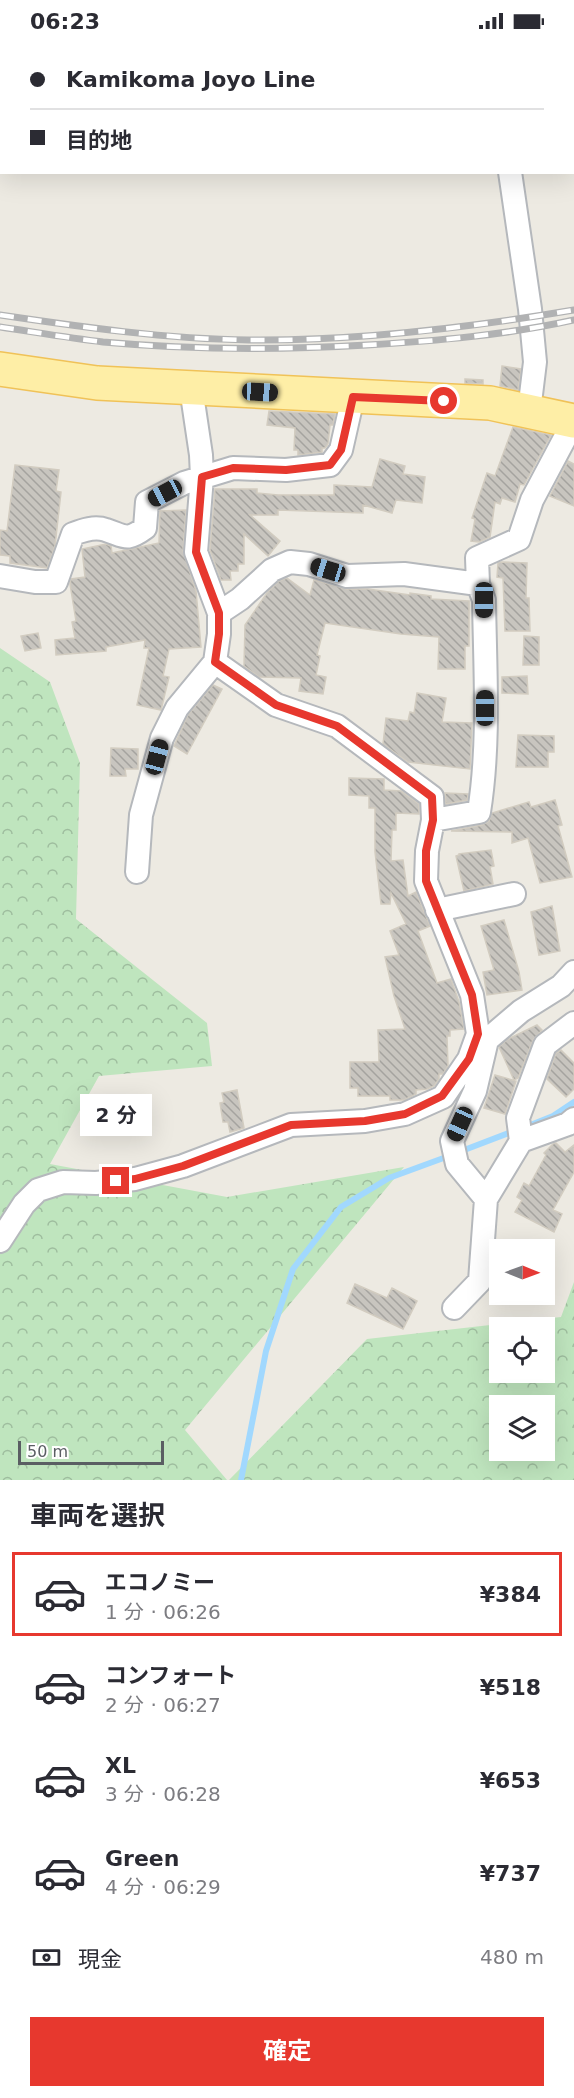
<!DOCTYPE html>
<html lang="ja">
<head>
<meta charset="utf-8">
<style>
  :root { --surface:#fff; --page:#f2f2f3; --text:#2b2b33; --muted:#7c7c81; --line:#e1e1e2; --accent:#e7382e }
  body { margin:0; font-family:"DejaVu Sans","Noto Sans JP",sans-serif; background:var(--page); color:var(--text); height:100vh; display:flex; flex-direction:column; font-size:22px; white-space:nowrap }
  * { box-sizing:border-box; margin:0 }
  p { font-size:20px; color:var(--muted) }
  .icon { flex:none; width:33px; height:33px; fill:none; stroke:currentColor; stroke-width:2; stroke-linecap:round; stroke-linejoin:round }
  .map { position:relative; height:1438px; overflow:hidden }
  .details { display:flex; flex-direction:column; background:var(--surface); flex:1 }
  .details>* { flex:none }
  .hud { position:absolute; left:0px; top:0px; width:574px; height:132px; box-shadow:0 6px 24px #0002; display:grid; align-content:center; height:132px; padding:0 30px; background:var(--surface) }
  .needle { width:39px; rotate:91deg }
  .fabs { position:absolute; left:489px; top:1197px; display:grid; gap:12px }
  .fabs a { display:grid; place-items:center; width:66px; height:66px; border-radius:0px; background:var(--surface); box-shadow:0 6px 24px #0002; font-size:30px }
  .scale { position:absolute; left:18px; bottom:15px; width:146px; box-sizing:border-box; padding-left:6px; border:3px solid #5a5e63; border-top:0; font-size:16px; line-height:21px; white-space:nowrap; color:#5a5e63; -webkit-text-stroke:4px #fff; paint-order:stroke }
  .end { position:absolute; width:27px; height:27px; margin:-14px; border:8px solid #e7382e; background:#fff; box-shadow:0 0 0 3px #fff }
  .from { border-radius:50% }
  .bubble { position:absolute; height:42px; border-radius:0px; background:var(--surface); box-shadow:0 6px 24px #0002; font-size:20px; font-weight:700; line-height:42px; text-align:center }
  .car { position:absolute; width:18px; height:36px; margin:-18px -9px; border-radius:8px; box-shadow:0 0 4px 2px #0007; background:linear-gradient(#222 24%,#8ab4d8 0 40%,#222 0 76%,#8ab4d8 0 86%,#222 0) }
  .hud b { display:flex; align-items:center; gap:21px; height:57px; font-size:22px }
  .hud b+b { border-top:2px solid var(--line) }
  .hud i { width:15px; height:15px; background:var(--text) }
  ul { padding:0; list-style:none }
  li { display:flex; align-items:center; gap:18px; height:84px; margin:0 12px 9px; padding:0 18px; border:3px solid transparent; border-radius:0px }
  li div { flex:1 }
  li b { display:block; font-size:22px }
  li em { font-style:normal; font-weight:700 }
  li.on { border-color:var(--accent) }
  li>.icon { width:54px; height:54px; stroke-width:1.5 }
  h2 { padding:0 30px; font-size:27px; line-height:72px }
  .pay { display:flex; align-items:center; gap:15px; height:66px; padding:0 30px; font-size:22px }
  .pay p { margin-inline-start:auto }
  .primary-button { display:flex; gap:12px; margin-top:auto; padding:12px 30px }
  .primary-button a { flex:1; height:69px; border-radius:0px; background:var(--accent); color:#fff; font-size:24px; font-weight:700; line-height:69px; text-align:center }
  .status { display:flex; justify-content:space-between; align-items:center; height:42px; padding:0 30px; background:var(--surface); direction:ltr }
  .status svg { height:16px; fill:currentColor }
  .map>svg:first-child { display:block }
  .forest { fill:url(#forest-crowns); fill-rule:evenodd }
  .lines { fill:none; stroke-linecap:round; stroke-linejoin:round }
  .stream { stroke:#a1d8fe; stroke-width:6 }
  .building { fill:url(#building-back-hatch); stroke:#d2ccc0; stroke-width:1.5 }
  .minor-casing { stroke:#b5b8bc; stroke-width:26 }
  .primary-casing { stroke:#f0c258; stroke-width:36 }
  .minor { stroke:#fff; stroke-width:22 }
  .primary { stroke:#feeea6; stroke-width:33 }
  .rail-casing { stroke:#b1b2b3; stroke-width:7 }
  .rail { stroke:#fff; stroke-width:4.5; stroke-dasharray:14; stroke-linecap:butt }
  .route { stroke:#e7382e; stroke-width:8 }
</style>
</head>
<body>
<div class="status"><b>06:23</b><svg viewBox="0 0 49 12"><path d="M0 12V9h3v3zM5 12V6h3v6zM10 12V3h3v9zM15 12V0h3v12zM26 1h20v11H26zM47 4h2v5h-2z"/></svg></div>
<div class="map">
<svg width="574" height="1438" viewBox="0 0 574 1438">
  <defs>
    <pattern id="forest-crowns" width="20" height="18" patternUnits="userSpaceOnUse" patternTransform="scale(1.5)"><rect width="20" height="18" fill="#bfe5be"/><path d="M2 6a3 3 0 1 1 6 0M12 15a3 3 0 1 1 6 0" fill="none" stroke="#9ebd9e"/></pattern>
    <pattern id="building-back-hatch" width="6" height="6" patternUnits="userSpaceOnUse" patternTransform="scale(1.5)"><rect width="6" height="6" fill="#c8c5bf"/><path d="M-1 5l2 2M0 0l6 6M5-1l2 2" fill="none" stroke="#a5a39f"/></pattern>
  </defs>
  <rect width="100%" height="100%" fill="#edeae2"/>
  <path class="forest" d="M0,606L50,640L80,721L76,877L207,981L212,1024L99,1034L50,1122L227,1155L404,1125L185,1388L227,1438H0Z
    M574,1240V1438H229L367,1297L561,1275ZM500,1286H544V1330H500ZM500,1364H544V1408H500Z"/>
  <g class="lines">
    <path class="stream" d="M523,1086L553,1074L574,1060
      M459,1110L514,1089
      M241,1438L266,1309L293,1227L341,1165L389,1136L449,1114"/>
  </g>
  <path class="building" d="M502,324L521,327L518,348L500,344Z
    M465,337L483,338V342L465,341Z
    M269,369L335,372L333,383H330L328,402L325,406H322V410L298,413V408H294L295,386L267,383Z
    M513,385L551,393L524,443L520,442L515,460L502,456L500,462L495,460L490,495L479,500L471,499L475,477L472,476L487,431L495,434Z
    M380,417L405,424L403,432L425,435L422,461L396,458L392,471L363,463V471L278,468V473H250L280,499L268,514L244,492V522H238V529H230L231,538H221L210,508L215,447H257V451L278,453H334V443L372,445Z
    M568,419L574,422V464L550,454Z
    M15,423L59,428L56,449L61,450L55,504L47,526L10,521V514L0,513V488L7,489Z
    M186,468L183,509L196,549L201,605L169,607L163,634L169,635L161,668L137,663L149,606H144L145,598L106,605V609L56,613L55,598L75,596L72,580L76,579L70,542L71,537L85,535L82,507L106,502L111,504L112,511L159,501L160,469Z
    M501,520L527,521L526,556H529L530,589H505L503,536L497,535L498,521Z
    M287,536L310,553L314,538L347,547H368L410,553V551L431,554V557L469,559V604H465V627H438L439,595L401,592L325,581L317,613L320,614L316,633L326,635L323,652L299,649L301,636L259,635L244,624L245,583L267,551L279,539Z
    M38,591L41,606L25,609L21,594Z
    M524,594L539,595V623H523Z
    M527,634L528,652L502,651V635Z
    M213,643L222,647L187,712L174,704L188,673Z
    M417,651L446,656L442,680L472,681L470,727L408,720L383,702L386,676L408,679L410,670L414,671Z
    M518,693L554,694V710H548V725H516Z
    M111,706L138,707V727H125L126,734H110Z
    M349,736L384,737V748L401,749L419,762V772L396,771V788H392L391,819L403,818L408,854L416,850L430,884L418,889L437,941L451,937L459,960L464,987L450,988V994H447L448,1024L443,1032H439V1037L434,1044L427,1047L416,1048V1052L404,1058H390V1054H358V1046H350V1020H379L378,988L405,987L394,954L385,915L399,913L390,889L406,882L391,851L390,862H381L375,810V766H369V754L349,753Z
    M445,751L468,752L467,758L446,762Z
    M555,758L562,783L558,784L572,835L540,841L528,796L512,801V790L451,789L482,783L489,779L492,771L529,760L531,765Z
    M491,808L494,824L490,825L493,842L464,849L456,814L459,813V812Z
    M552,864L560,909L539,913L531,870Z
    M504,878L519,930L522,948L487,953L483,930L494,928L481,884Z
    M537,983L542,988L533,998L518,1036L514,1038L499,1005L508,997Z
    M561,1008L574,1021V1047L566,1055L547,1037L556,1011Z
    M495,1033L516,1039L505,1072L484,1066Z
    M237,1048L244,1086L230,1090L228,1080H223L220,1061L224,1060L222,1051Z
    M554,1101H556L565,1110L574,1103V1130L553,1168L562,1172L554,1190L515,1170L522,1158L517,1155L524,1141L529,1144L546,1113L544,1111Z
    M355,1242L387,1256L392,1246L417,1259L403,1287L347,1261Z"/>
  <g class="lines">
    <defs>
      <path id="minor" d="M379,0V2
        M573,106H574
        M510,130L530,267L535,320L529,369
        M0,534L35,540H56L73,492C83,488 95,484 106,488C125,494 126,500 145,486L147,460L184,441L233,426L286,428L330,423L341,408L353,355
        M219,571L240,557L272,528L290,520L309,522L347,534L404,532L478,542
        M433,778L479,770C490,701 485,628 484,558L478,542L477,516L519,497L532,458L574,379
        M137,830L141,773L162,696L177,666L215,620L219,592V571L196,510L202,435L201,413L191,346
        M437,868L514,852
        M521,1099L518,1076L545,1003L574,981
        M486,1157L457,1122L452,1099L475,1049L487,998L521,969L561,944L574,930
        M0,1199L24,1162L38,1148L63,1140L96,1141L135,1137L183,1124L291,1083L365,1079L405,1072L443,1055L469,1017L478,992L472,953L426,839L427,809L433,778L432,755L337,684L276,663L215,620
        M454,1266L480,1239L486,1157L521,1099L568,1082L574,1077"/>
      <path id="primary" d="M0,327L97,341L490,361L574,379"/>
    </defs>
    <use href="#minor" class="minor-casing"/>
    <use href="#primary" class="primary-casing"/>
    <use href="#minor" class="minor"/>
    <use href="#primary" class="primary"/>
    <defs>
      <path id="rail" d="M0,273C82,285 165,297 249,298C357,299 467,286 574,268
        M0,285C34,290 69,296 103,300C191,308 279,308 367,303C436,299 506,293 574,278"/>
    </defs>
    <use href="#rail" class="rail-casing"/>
    <use href="#rail" class="rail"/>
  </g>
  <g class="lines">
    <path class="route" d="M116,1139L135,1137L183,1124L291,1083L365,1079L405,1072L442,1054L469,1017L478,992L472,953L426,839V809L433,778L432,755L337,684L276,663L215,620L219,592V571L196,510L202,435L233,426L286,428L330,423L341,408L353,355L444,359"/>
  </g>
</svg>
<div class="fabs">
<a><svg class="needle" viewBox="-14 -14 28 28"><path d="M0-13l5 13h-10z" fill="#e53935"/><path d="M0 13l5-13h-10z" fill="#7c7c81"/></svg></a>
<a><svg class="icon" aria-label="locate" viewBox="0 0 24 24"><circle cx="12" cy="12" r="6"/><path d="M12 2v4M12 18v4M2 12h4M18 12h4"/></svg></a>
<a><svg class="icon" aria-label="layers" viewBox="0 0 24 24"><path d="M12 4l9 5-9 5-9-5zM3 14l9 5 9-5"/></svg></a>
</div>
<div class="scale">50 m</div>
<i class="end from" style="left:444px;top:359px"></i>
<i class="end" style="left:116px;top:1139px"></i>
<div class="bubble" style="left:80px;top:1052px;width:72px">2 分</div>
<i class="car" style="left:260px;top:350px;rotate:93deg"></i>
<i class="car" style="left:165px;top:451px;rotate:242deg"></i>
<i class="car" style="left:328px;top:528px;rotate:287deg"></i>
<i class="car" style="left:484px;top:558px;rotate:180deg"></i>
<i class="car" style="left:485px;top:666px;rotate:0deg"></i>
<i class="car" style="left:157px;top:715px;rotate:15deg"></i>
<i class="car" style="left:460px;top:1082px;rotate:204deg"></i>
<div class="hud">
<b><i class="from"></i>Kamikoma Joyo Line</b>
<b><i></i>目的地</b>
</div>
</div>
<section class="details">
<h2>車両を選択</h2>
<ul>
<li class="on"><svg class="icon" aria-label="car" viewBox="0 0 24 24"><path d="M5 17H2v-5l4-1 3-4h7l3 4 3 1v5h-3M9 17h6M6 11h13"/><circle cx="7" cy="17" r="2"/><circle cx="17" cy="17" r="2"/></svg><div><b>エコノミー</b><p>1 分 · 06:26</p></div><em>¥384</em></li>
<li><svg class="icon" aria-label="car" viewBox="0 0 24 24"><path d="M5 17H2v-5l4-1 3-4h7l3 4 3 1v5h-3M9 17h6M6 11h13"/><circle cx="7" cy="17" r="2"/><circle cx="17" cy="17" r="2"/></svg><div><b>コンフォート</b><p>2 分 · 06:27</p></div><em>¥518</em></li>
<li><svg class="icon" aria-label="car" viewBox="0 0 24 24"><path d="M5 17H2v-5l4-1 3-4h7l3 4 3 1v5h-3M9 17h6M6 11h13"/><circle cx="7" cy="17" r="2"/><circle cx="17" cy="17" r="2"/></svg><div><b>XL</b><p>3 分 · 06:28</p></div><em>¥653</em></li>
<li><svg class="icon" aria-label="car" viewBox="0 0 24 24"><path d="M5 17H2v-5l4-1 3-4h7l3 4 3 1v5h-3M9 17h6M6 11h13"/><circle cx="7" cy="17" r="2"/><circle cx="17" cy="17" r="2"/></svg><div><b>Green</b><p>4 分 · 06:29</p></div><em>¥737</em></li>
</ul>
<div class="pay"><svg class="icon" aria-label="cash" viewBox="0 0 24 24"><path d="M3 7h18v10H3z"/><circle cx="12" cy="12" r="2"/></svg>現金<p>480 m</p></div>
<div class="primary-button"><a>確定</a></div>
</section>
</body>
</html>
